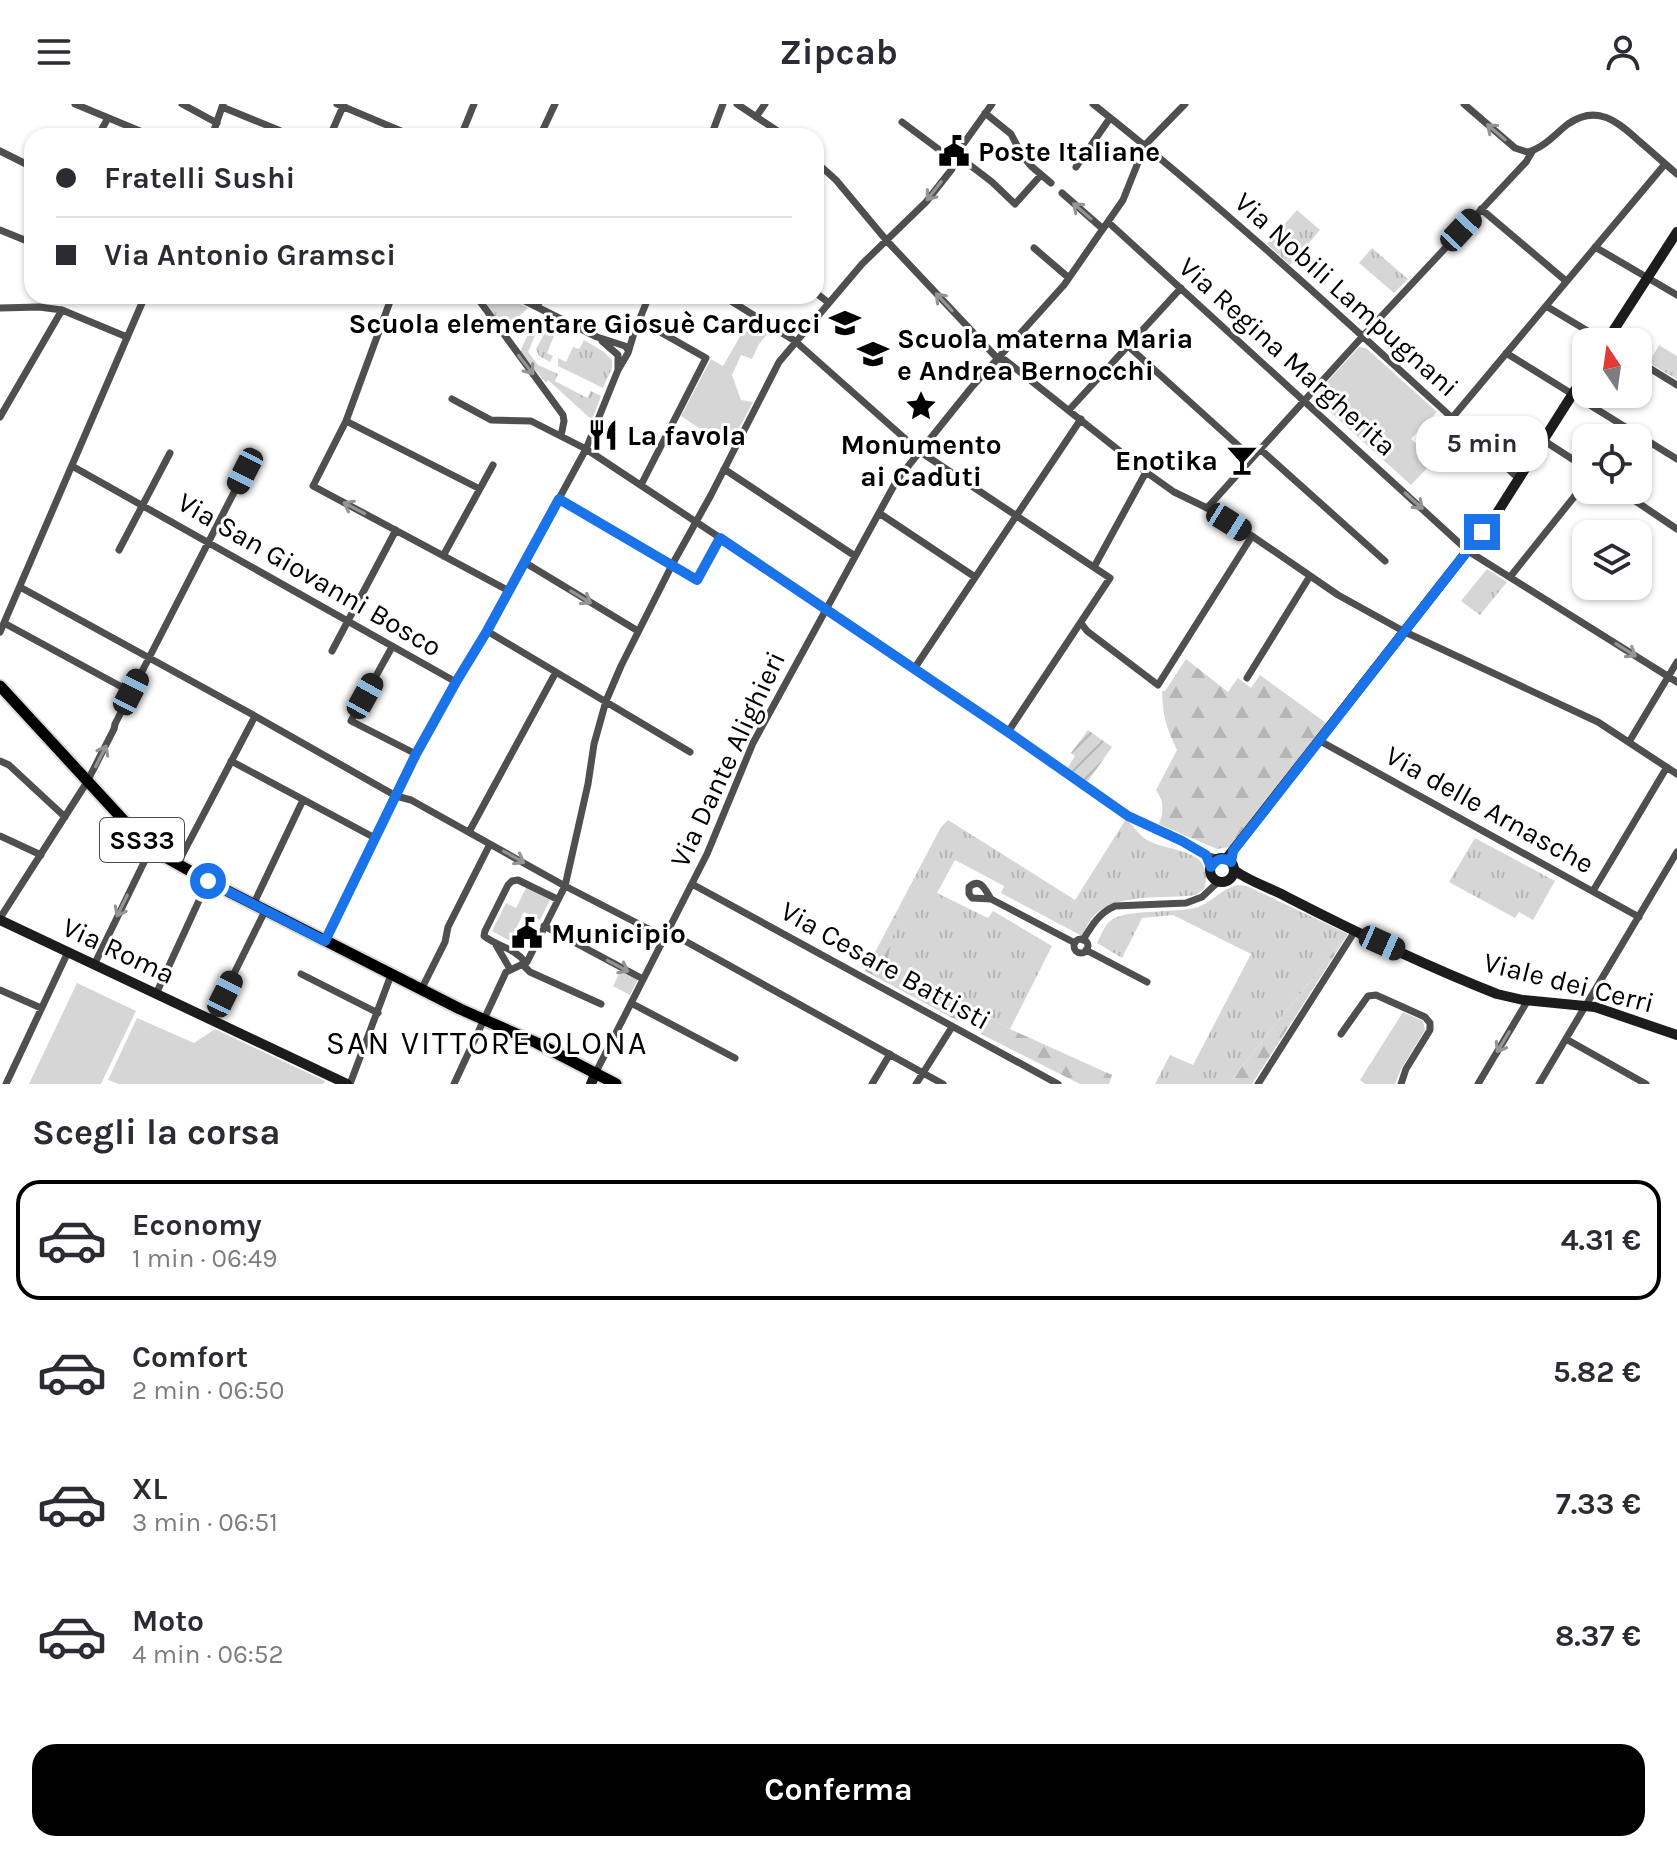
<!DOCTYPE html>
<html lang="it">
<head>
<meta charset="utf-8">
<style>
  :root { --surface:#fff; --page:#f2f2f3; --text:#2b2b33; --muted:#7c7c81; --line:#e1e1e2; --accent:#000 }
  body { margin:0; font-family:Karla,sans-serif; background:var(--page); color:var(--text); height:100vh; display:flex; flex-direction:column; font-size:30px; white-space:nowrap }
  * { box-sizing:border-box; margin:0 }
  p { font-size:26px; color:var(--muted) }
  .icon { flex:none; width:44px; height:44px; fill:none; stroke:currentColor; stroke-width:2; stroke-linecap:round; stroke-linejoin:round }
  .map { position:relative; height:980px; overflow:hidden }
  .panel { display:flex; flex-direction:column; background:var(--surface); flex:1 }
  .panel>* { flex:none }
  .hud { position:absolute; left:24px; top:24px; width:800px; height:176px; border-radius:24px; box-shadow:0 2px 6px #0004; display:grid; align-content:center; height:176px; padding:0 32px; background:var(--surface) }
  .needle { width:52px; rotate:347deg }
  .tools { position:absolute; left:1572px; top:224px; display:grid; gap:16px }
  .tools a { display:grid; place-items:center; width:80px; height:80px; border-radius:16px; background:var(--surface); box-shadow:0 2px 6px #0004; font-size:40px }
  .end { position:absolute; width:36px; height:36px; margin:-18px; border:10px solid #1a73e8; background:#fff; box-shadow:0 0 0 4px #fff }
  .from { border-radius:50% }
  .bubble { position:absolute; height:56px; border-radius:24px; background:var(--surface); box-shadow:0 2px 6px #0004; font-size:26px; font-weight:700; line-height:56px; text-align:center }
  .car { position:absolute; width:24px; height:48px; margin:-24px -12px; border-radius:10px; box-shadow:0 0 6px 2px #0007; background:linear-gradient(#222 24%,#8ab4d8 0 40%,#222 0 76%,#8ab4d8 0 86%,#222 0) }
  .hud b { display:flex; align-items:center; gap:28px; height:76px; font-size:30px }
  .hud b+b { border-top:2px solid var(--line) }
  .hud i { width:20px; height:20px; background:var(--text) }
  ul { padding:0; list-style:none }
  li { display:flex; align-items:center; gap:24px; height:120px; margin:0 16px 12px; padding:0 16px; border:4px solid transparent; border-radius:24px }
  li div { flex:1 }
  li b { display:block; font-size:30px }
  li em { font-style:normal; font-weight:700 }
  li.on { border-color:var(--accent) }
  li>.icon { width:72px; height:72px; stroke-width:1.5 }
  h2 { padding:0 32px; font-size:36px; line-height:96px }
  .primary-button { display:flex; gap:16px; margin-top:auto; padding:16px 32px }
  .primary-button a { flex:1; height:92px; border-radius:24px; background:var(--accent); color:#fff; font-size:32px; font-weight:700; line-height:92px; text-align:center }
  header { display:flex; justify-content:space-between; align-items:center; height:104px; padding:0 32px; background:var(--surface); font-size:36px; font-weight:700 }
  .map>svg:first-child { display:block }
  .grass { fill:url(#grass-tufts) }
  .forest { fill:url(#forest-firs) }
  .park { fill:#d6d6d6 }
  .garden { fill:url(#garden-furrows) }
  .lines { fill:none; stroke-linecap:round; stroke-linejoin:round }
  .primary-casing { stroke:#dbdbdb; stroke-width:15 }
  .street { stroke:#4f4f4f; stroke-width:7 }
  .secondary { stroke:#1c1c1c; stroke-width:10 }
  .primary { stroke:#000; stroke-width:11 }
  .oneway { stroke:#959595 }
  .route { stroke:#1a73e8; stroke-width:10 }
  .labels { text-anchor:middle; stroke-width:6; stroke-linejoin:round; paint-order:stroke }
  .shield { fill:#fff; stroke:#4c4c4c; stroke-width:2 }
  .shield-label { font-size:26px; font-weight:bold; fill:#000 }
  .poi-label { font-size:28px; font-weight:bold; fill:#000; stroke:#fff; text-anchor:start }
  .street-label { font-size:28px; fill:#000; stroke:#fff }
  .quarter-label { font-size:32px; letter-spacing:2px; fill:#000; stroke:#fff }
</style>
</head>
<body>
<header><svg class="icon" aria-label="menu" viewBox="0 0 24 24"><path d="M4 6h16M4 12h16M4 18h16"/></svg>Zipcab<svg class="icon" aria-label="person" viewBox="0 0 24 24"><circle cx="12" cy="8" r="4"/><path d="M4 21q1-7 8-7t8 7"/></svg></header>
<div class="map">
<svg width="1677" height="980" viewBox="0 0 1677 980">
  <defs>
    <pattern id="grass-tufts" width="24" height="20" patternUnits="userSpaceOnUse" patternTransform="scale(2)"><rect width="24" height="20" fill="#d6d6d6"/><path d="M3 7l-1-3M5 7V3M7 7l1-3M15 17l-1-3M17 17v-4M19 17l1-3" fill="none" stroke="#b6b6b6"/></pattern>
    <pattern id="forest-firs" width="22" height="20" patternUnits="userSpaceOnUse" patternTransform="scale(2)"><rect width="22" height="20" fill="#d6d6d6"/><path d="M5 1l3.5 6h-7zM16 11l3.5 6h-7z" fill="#b6b6b6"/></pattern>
    <pattern id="garden-furrows" width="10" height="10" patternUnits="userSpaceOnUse" patternTransform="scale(2)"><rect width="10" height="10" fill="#d6d6d6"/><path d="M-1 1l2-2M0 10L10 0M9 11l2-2" fill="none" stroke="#b6b6b6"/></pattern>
  </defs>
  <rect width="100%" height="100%" fill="#fff"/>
  <path class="grass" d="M1297,106L1320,126L1290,161L1267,140Z
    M1372,144L1408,175L1394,189L1359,159Z
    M481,192H506L528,204L504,226Z
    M536,212L542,215L528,248L538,261L558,270L555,277L587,294L591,287L601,292L592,316L548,276L546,279L520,248Z
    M545,229L554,232L547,249L553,252L550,258L539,252L536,245Z
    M584,236L604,248L612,256V264L603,284L558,262V254L566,258L573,243L579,245Z
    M1659,241L1677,252V275L1649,259Z
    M1487,465L1507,478L1480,511L1461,497Z
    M1126,715C1132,721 1138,729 1144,734C1166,750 1217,741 1204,785L1196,791L1188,792C1160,794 1109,790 1091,815C1087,820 1085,827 1082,832L1001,789L1004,782L955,756L937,789L988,814L993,807L1052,842L1010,925L886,857L901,799L941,723L948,716L1075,796Z
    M1475,734L1555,777L1533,816L1519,808L1515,814L1449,778Z
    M1237,781L1247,782L1348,830L1228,980H1155L1170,951L1193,961L1251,850L1173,811L1142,814L1122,854L1097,839C1101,832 1104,822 1110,817C1125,804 1176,810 1198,803C1212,798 1221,785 1237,781Z"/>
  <path class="forest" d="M1186,555L1228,588L1238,574L1251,584L1260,571L1326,619L1229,743L1217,745L1159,720C1164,709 1164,696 1156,686L1177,646C1166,622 1163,614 1162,587H1165Z
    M901,799L887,857L966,901L958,917L865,867Z
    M1348,830L1252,980H1228Z
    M990,914L1010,925L1112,971L1109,980H1080L981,930Z"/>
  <path class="park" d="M751,217L769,228L759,240L752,255L741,251L732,271L741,296L753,298L729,344L681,312L711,255L723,262L742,229L748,227Z
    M1359,243L1366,244L1437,308L1411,335L1435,356L1411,381L1317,296L1316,290Z
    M526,784L550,796L540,816L524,808L510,837L492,827L506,799L516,804Z
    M621,866L638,875L630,891L613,882Z
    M77,879L136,907L101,980H29Z
    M1403,908L1423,917L1425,926L1401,965L1395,980H1365L1360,976Z
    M137,914L194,939L215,925L325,977L323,980H119L108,976Z"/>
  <path class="garden" d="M1088,626L1112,643L1086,680L1066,666L1075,652L1071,649Z"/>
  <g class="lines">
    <defs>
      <path id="primary" d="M0,582L139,733L158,749L208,777L460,905L537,939L616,980"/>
    </defs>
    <use href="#primary" class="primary-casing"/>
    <path class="street" d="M75,0L152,32
      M182,0L217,19
      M337,0L413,32
      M737,0L785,32
      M1093,0C1241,117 1378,247 1518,374
      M1464,0L1515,44L1527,48C1543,45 1556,29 1568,20C1597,0 1617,17 1639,37C1652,48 1664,59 1677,70
      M222,3L293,32
      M985,9L1011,30L1022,51L1031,62L1051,79
      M756,13L765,0
      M902,18L949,53L962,55L992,78L1015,100L1041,71
      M98,32L108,14
      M212,32L223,0
      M330,32L344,0
      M461,32L474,0
      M540,32L555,0
      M711,32L723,0
      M0,47L32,63
      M816,58L836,76L887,137L998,255L1005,256L1146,368L1174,388L1207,404L1252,432L1338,491L1405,528L1598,618L1677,670
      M1076,63L1110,14
      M1062,89L1103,125
      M1481,105L1566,177
      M1108,118L1468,447L1677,578
      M0,126L32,139
      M1595,143L1677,191
      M1034,144L1069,174
      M816,189L829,199
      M392,192L346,317L313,382L509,487
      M476,192L563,311L564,317L561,332
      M515,192L597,233L625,242L628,246
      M723,192L795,237L919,347L1110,474L1008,628
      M1546,202L1606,238
      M537,203L542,192
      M0,204L39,203L62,206L127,233
      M639,216L706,254L641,381
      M602,237L618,251V265
      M1128,242L1252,354
      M1506,249L1677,355
      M1638,257L1677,281
      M452,295L491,316L531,317L586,345L826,504L1008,628L1128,712L1182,737L1206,751L1220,755
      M1069,306L1181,184
      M0,313L62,206
      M1452,314L1665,60
      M346,317L478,384
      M1543,336L1586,364
      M1260,345L1385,457
      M72,362L456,578
      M724,365L855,452
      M1619,386L1677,425
      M559,395L697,476L720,434
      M1207,404L1362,233L1526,58L1532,48
      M879,409L975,473
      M119,446L170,349
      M443,452L493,361
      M524,458L638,527
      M1094,463L1146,368
      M1510,473L1586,378
      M20,483L255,612L396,692L411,696L565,782L666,834
      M4,519L131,588
      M1081,519L1087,527L1158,581L1252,432
      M487,527L690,648
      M0,528L145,192
      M392,543L351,617L416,650
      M332,547L396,426
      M914,565L1081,315
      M1247,574L1310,472
      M1320,637L1639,813
      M1629,638L1677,558
      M0,657L9,661L65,713
      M231,657L375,734
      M469,728L556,568
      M0,732L41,751
      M1206,751L1211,763
      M177,761L255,612
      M692,780L1058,980
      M1593,787L1667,663
      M991,795C985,786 981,773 969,783V790L972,794L991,795L1075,839
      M254,799L303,696
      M0,814L87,678L114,625L115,620L245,367
      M544,822L643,875
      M667,827L943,980
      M1074 842a7 7 0 1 1 14 0a7 7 0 1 1-14 0Z
      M1083,836C1092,821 1099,809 1115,802L1186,799L1202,793L1218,778
      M325,837L416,650L456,578L487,527L586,345L618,266L628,249L634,229L649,192
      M496,841L510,865
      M1086,846L1147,878
      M525,858C515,844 498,843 484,832L485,827L508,781L512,777L518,776L557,795
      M522,860L530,868L601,900
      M94,861L151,744
      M301,870L378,909
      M0,886L41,904
      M421,886L445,838L448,823L490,740
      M156,890L208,777
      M631,899L735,954
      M211,916L266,805
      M1341,930L1368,892L1376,891L1425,913L1430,919V926L1406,965L1401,980
      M1566,935L1646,980
      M596,968L707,750L753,639L897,376L971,284L1064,181L1123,96L1145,41L1185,0
      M6,980L68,848
      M350,980L391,871
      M454,980L506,868L527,858L565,782L588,680L594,640L606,597L621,562L672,461L711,391L779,258L862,160L926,98L952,65L954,53L992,0
      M872,980L890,950
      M916,980L952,923
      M1258,980L1355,827
      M1478,980L1528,896
      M1539,980L1677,748"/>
    <path class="secondary" d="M1606,238L1677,128
      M1210 766a12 12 0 1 1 24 0a12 12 0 1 1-24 0Z
      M1226,755L1497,409L1586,269
      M1234,766C1250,778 1271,784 1289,794C1357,829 1426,862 1497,890L1523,896L1595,903L1677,931
      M0,816L347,980
      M591,980L596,968"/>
    <use href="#primary" class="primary"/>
  </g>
  <defs><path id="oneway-shaft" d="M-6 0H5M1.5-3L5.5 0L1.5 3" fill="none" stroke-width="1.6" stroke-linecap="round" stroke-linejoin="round" transform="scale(2)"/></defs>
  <g class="oneway">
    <use href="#oneway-shaft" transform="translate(1496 28) rotate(-140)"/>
    <use href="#oneway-shaft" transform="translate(934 87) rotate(128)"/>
    <use href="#oneway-shaft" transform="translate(1082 107) rotate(-139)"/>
    <use href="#oneway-shaft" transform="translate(944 198) rotate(-133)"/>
    <use href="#oneway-shaft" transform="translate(526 261) rotate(52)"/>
    <use href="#oneway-shaft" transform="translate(1414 397) rotate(42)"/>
    <use href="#oneway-shaft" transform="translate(354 404) rotate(-152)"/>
    <use href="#oneway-shaft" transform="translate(581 493) rotate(31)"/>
    <use href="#oneway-shaft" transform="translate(1626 546) rotate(32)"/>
    <use href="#oneway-shaft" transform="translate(101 652) rotate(-63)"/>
    <use href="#oneway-shaft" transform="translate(514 753) rotate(29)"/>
    <use href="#oneway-shaft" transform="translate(122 802) rotate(116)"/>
    <use href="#oneway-shaft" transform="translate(618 862) rotate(28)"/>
    <use href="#oneway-shaft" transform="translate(1503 938) rotate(121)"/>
  </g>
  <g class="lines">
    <path class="route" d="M208,777L325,837L416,650L456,578L487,527L559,395L697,476L720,434L1008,628L1128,712L1182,737L1206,751L1211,763C1217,754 1223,753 1231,758L1233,747L1482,428"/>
  </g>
  <defs>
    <symbol id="civic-bare" viewBox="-9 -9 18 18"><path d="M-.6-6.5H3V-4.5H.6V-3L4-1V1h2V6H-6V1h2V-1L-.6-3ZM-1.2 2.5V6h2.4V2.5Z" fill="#000" stroke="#fff" stroke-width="2.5" paint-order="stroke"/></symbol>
    <symbol id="school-bare" viewBox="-9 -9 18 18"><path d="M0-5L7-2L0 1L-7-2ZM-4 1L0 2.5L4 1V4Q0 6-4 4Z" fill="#000" stroke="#fff" stroke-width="2.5" paint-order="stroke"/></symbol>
    <symbol id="sight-bare" viewBox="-9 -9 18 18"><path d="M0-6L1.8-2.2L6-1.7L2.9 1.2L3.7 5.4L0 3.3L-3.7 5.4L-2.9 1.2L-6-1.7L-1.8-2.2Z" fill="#000" stroke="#fff" stroke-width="2.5" paint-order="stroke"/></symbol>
    <symbol id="restaurant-bare" viewBox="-9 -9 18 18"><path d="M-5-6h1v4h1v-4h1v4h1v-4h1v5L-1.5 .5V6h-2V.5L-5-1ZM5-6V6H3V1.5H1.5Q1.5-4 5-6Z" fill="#000" stroke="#fff" stroke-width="2.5" paint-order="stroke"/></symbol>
    <symbol id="bar-bare" viewBox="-9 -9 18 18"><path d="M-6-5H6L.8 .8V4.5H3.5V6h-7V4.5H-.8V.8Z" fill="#000" stroke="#fff" stroke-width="2.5" paint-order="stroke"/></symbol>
  </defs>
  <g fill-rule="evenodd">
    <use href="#civic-bare" x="932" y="25" width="44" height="44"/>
    <use href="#school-bare" x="823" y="197" width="44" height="44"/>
    <use href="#school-bare" x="851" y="228" width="44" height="44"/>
    <use href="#sight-bare" x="899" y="280" width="44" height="44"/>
    <use href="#restaurant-bare" x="581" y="309" width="44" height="44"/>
    <use href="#bar-bare" x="1220" y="334" width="44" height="44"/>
    <use href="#civic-bare" x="505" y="807" width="44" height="44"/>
  </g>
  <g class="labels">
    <rect class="shield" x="100" y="714" width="84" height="44" rx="6"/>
    <g class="shield-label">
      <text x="142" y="745">SS33</text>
    </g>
    <g class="poi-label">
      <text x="978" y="57">Poste Italiane</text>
      <text x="821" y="229" text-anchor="end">Scuola elementare Giosuè Carducci</text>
      <text x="897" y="244">Scuola materna Maria<tspan x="897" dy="32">e Andrea Bernocchi</tspan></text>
      <text x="627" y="341">La favola</text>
      <text x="921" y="350" text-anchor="middle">Monumento<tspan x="921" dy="32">ai Caduti</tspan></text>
      <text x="1218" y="366" text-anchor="end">Enotika</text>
      <text x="551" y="839">Municipio</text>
    </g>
    <g class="street-label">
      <text transform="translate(1347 190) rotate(42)" y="10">Via Nobili Lampugnani</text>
      <text transform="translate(1288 252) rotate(42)" y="10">Via Regina Margherita</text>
      <text transform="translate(310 470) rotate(30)" y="10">Via San Giovanni Bosco</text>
      <text transform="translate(727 655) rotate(-65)" y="10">Via Dante Alighieri</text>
      <text transform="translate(1490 705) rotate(29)" y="10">Via delle Arnasche</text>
      <text transform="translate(119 846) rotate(25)" y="10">Via Roma</text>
      <text transform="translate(886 861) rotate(29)" y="10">Via Cesare Battisti</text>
      <text transform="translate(1569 878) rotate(14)" y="10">Viale dei Cerri</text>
    </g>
    <g class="quarter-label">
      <text x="487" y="950">SAN VITTORE OLONA</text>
    </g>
  </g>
</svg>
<div class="tools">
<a><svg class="needle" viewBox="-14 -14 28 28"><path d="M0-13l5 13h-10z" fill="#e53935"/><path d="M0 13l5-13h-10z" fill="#7c7c81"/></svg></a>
<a><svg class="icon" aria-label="locate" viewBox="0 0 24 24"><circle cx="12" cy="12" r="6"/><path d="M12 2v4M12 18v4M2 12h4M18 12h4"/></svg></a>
<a><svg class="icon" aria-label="layers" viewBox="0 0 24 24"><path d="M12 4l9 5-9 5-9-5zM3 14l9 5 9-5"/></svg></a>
</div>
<i class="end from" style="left:208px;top:777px"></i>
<i class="end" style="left:1482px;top:428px"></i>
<div class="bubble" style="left:1416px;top:312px;width:132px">5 min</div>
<i class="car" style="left:1461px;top:126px;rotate:43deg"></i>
<i class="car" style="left:245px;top:367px;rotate:207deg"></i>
<i class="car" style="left:1229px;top:418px;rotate:122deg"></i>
<i class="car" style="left:131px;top:588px;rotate:27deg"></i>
<i class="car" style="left:365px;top:592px;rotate:29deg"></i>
<i class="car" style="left:1382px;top:839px;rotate:114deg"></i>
<i class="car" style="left:225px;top:890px;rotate:26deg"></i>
<div class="hud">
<b><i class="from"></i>Fratelli Sushi</b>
<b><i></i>Via Antonio Gramsci</b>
</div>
</div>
<section class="panel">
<h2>Scegli la corsa</h2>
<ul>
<li class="on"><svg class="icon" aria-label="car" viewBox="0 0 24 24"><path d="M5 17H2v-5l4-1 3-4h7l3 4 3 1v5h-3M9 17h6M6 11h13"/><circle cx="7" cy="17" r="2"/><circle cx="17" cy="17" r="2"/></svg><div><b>Economy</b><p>1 min · 06:49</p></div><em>4.31 €</em></li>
<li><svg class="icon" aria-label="car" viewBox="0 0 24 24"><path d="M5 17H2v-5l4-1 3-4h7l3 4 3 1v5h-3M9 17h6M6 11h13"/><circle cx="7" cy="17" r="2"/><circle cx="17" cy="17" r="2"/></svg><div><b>Comfort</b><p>2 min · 06:50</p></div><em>5.82 €</em></li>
<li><svg class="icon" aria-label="car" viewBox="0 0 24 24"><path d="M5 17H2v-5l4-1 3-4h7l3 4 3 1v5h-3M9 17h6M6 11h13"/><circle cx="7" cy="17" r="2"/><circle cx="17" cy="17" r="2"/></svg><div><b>XL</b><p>3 min · 06:51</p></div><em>7.33 €</em></li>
<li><svg class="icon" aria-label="car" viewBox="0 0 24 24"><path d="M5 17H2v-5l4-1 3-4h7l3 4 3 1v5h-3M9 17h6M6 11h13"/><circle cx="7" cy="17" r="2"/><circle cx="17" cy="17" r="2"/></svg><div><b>Moto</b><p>4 min · 06:52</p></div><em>8.37 €</em></li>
</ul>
<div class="primary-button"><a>Conferma</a></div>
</section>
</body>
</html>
